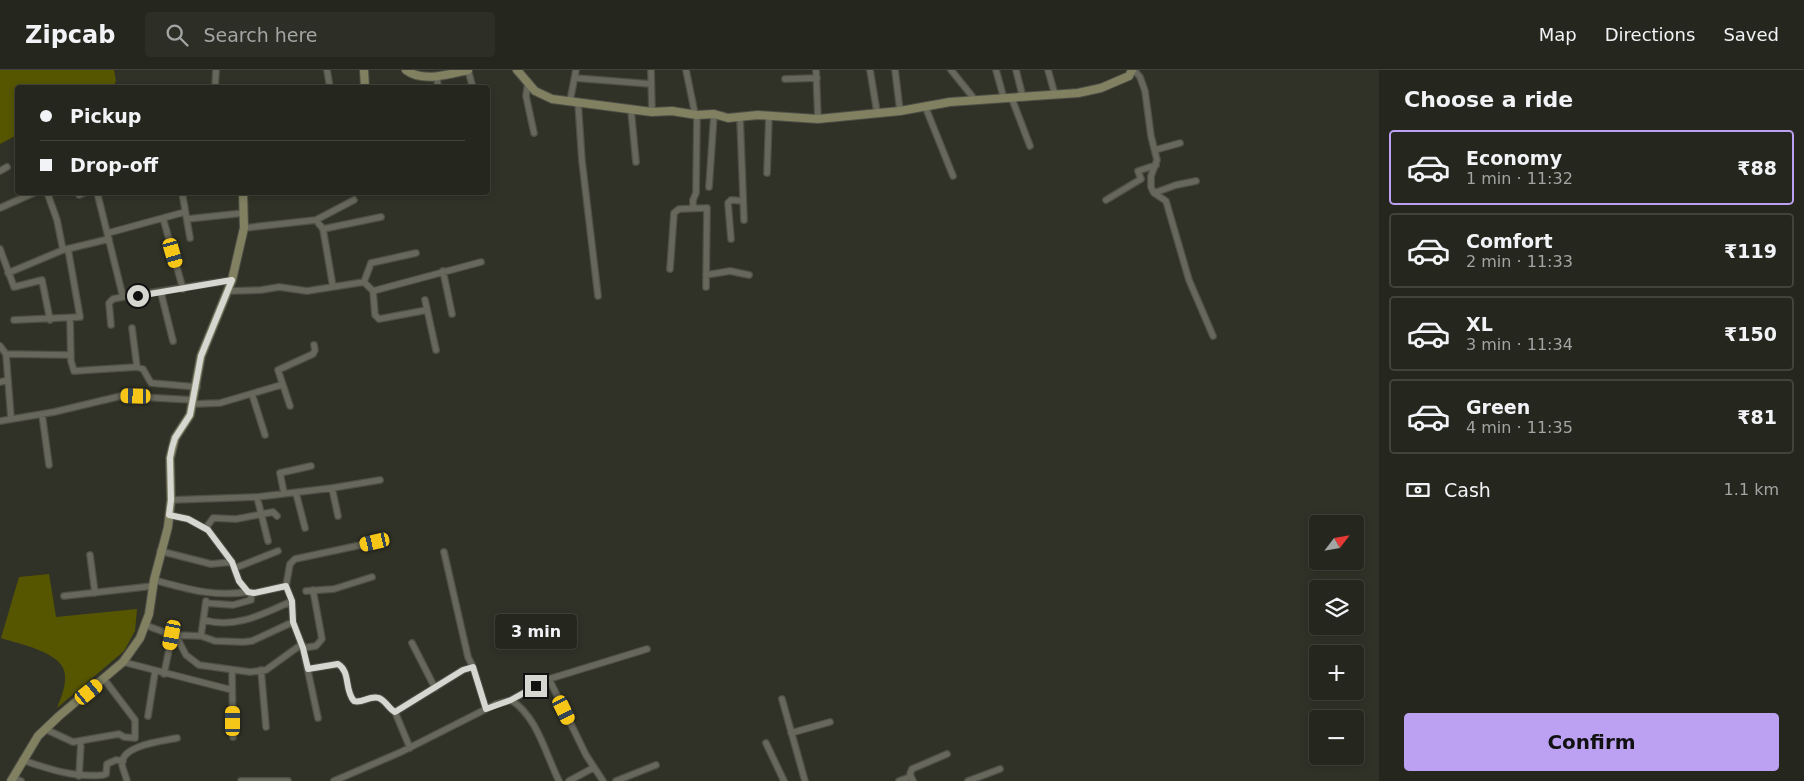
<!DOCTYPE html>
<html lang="en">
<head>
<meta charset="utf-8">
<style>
  :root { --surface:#25261d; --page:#2d2e26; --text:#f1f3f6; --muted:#a3a5a4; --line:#42433b; --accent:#bca0f2 }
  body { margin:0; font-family:"DejaVu Sans",sans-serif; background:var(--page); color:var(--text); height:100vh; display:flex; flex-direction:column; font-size:19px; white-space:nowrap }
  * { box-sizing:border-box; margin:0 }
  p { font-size:16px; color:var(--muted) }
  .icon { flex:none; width:28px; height:28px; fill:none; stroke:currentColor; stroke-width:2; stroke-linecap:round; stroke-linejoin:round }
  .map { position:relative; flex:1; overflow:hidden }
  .panel { display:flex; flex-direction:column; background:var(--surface); width:425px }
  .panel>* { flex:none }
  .top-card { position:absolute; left:15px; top:15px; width:475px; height:110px; border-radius:5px; box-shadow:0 2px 8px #0003,0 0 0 1px var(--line); display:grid; align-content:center; height:110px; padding:0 25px; background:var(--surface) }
  .needle { width:32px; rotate:59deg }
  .fabs { position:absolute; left:1309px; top:445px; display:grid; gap:10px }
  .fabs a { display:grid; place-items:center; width:55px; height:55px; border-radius:5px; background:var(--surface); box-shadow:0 2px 8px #0003,0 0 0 1px var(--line); font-size:25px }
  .end { position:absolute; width:22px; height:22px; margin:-11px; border:6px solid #d6d7d0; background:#111; box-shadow:0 0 0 2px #111 }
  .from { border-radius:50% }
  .bubble { position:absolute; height:35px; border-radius:5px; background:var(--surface); box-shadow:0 2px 8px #0003,0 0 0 1px var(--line); font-size:16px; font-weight:700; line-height:35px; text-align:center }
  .car { position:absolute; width:15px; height:30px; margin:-15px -8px; border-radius:6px; box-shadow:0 0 4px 1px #0007; background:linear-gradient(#f5c518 24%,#345 0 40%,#f5c518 0 76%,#345 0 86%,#f5c518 0) }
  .top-card b { display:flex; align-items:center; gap:18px; height:48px; font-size:19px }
  .top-card b+b { border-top:1px solid var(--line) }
  .top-card i { width:12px; height:12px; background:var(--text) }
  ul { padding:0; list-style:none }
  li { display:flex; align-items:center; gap:15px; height:75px; margin:0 10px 8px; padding:0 15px; border:2px solid var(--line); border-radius:5px }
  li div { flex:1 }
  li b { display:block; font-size:19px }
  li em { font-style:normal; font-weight:700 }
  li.on { border-color:var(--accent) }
  li>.icon { width:45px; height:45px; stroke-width:1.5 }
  h2 { padding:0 25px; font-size:22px; line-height:60px }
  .pay { display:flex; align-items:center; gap:12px; height:55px; padding:0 25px; font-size:19px }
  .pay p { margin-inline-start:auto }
  .primary-button { display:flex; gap:10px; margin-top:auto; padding:10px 25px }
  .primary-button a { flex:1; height:58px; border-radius:5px; background:var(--accent); color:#111; font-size:20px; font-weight:700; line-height:58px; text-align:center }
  header { display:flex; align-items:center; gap:30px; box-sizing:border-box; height:70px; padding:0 25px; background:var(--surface); border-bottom:1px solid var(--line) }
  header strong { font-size:24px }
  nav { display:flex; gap:28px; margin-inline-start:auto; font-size:18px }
  .search { width:350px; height:45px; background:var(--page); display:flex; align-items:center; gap:12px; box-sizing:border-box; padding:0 18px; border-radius:5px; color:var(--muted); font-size:19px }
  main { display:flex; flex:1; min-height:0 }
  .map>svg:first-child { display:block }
  .green { fill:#565600 }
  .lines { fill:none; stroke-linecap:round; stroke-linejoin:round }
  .street-casing { stroke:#4e4f46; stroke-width:8 }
  .secondary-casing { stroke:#4e4f46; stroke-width:10 }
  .street { stroke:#67675b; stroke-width:5.5 }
  .secondary { stroke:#818162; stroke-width:8 }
  .route { stroke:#d6d7d0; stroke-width:6 }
</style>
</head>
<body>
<header>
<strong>Zipcab</strong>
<div class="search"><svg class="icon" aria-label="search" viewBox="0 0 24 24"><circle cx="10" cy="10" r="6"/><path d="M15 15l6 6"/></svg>Search here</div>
<nav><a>Map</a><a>Directions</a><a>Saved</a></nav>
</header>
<main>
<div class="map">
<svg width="1379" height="711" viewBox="0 0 1379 711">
  <rect width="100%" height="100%" fill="#313227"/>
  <path class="green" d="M0,0H114L116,11L113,17L18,18L17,65L0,74Z
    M49,504L56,547L137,539L135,561L124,581L57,638C61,628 66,616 65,605C64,582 18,574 1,568L19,507Z"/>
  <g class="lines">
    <defs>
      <path id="street" d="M327,0L330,18
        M468,0L473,18
        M651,0L652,42
        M686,0L695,44
        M816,0L818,49
        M870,0L877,42
        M895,0L900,41
        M951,0L976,31
        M996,0L1004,29
        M1016,0L1023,28
        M1048,0L1055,25
        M1134,0L1140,7L1145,21L1151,66L1157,90L1151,106V117L1154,123L1166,131L1189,210L1213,266
        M437,6L438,18
        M575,8L651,14
        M785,9L817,8
        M528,12L526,26L534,63
        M215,18L216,0
        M1012,29L1030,76
        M570,31L576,0
        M578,32L582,91L598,226
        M925,36L953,106
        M631,40L636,92
        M740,47L744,150
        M1155,80L1180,73
        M0,101L7,97
        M767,103L769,45
        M709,117L714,44
        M47,122L57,150L63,180L109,169
        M78,122L79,125L86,122
        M97,122L123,227L232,210
        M182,122L190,168
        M1154,123L1176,115L1196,111
        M1106,130L1141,109L1138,101L1156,95
        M0,138L36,122
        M693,138V130L696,123L697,45
        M163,148L183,219
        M187,149L244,143
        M316,150L323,159L333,217
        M244,158L316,150L354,130
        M323,159L381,147
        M108,163L185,142
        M731,169L728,133L731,130L743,131
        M0,179L14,217L42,210L50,250
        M670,199L674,143L679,139L707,138L706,217
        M443,201L452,244
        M8,203L63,180
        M706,205L730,201L749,205
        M364,212L373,221L481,192
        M229,221L261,220L279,217L307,221L364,212L371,193L416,183
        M373,221L375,245L379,249L427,240
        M161,223L173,271
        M425,230L436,280
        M70,249L71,291L74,301L137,297L143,299L151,313L197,317
        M14,250L80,247L68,179
        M111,255L109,233L113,229L123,227
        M132,258L137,297
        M0,276L6,284L71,285
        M6,284L11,348
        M0,312L8,310
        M252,324L265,365
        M193,334L220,333L281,315
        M290,336L278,300L313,284L315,280L314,275
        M42,344L49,395
        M0,351L54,342L121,326L194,330
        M332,418L380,410
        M284,423L280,403L311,396
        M296,423L305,458
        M257,427L268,471
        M171,430L257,427L332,418L338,446
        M169,445L188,449L208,460L232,492L239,511L248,522L254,523L286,516L292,531L293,552L303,578L318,648
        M206,458L213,448L236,449L273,442L277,446
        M160,481L211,494L232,492
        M444,482L468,587L473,597
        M90,485L95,523
        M235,498L278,481
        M154,510C188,519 212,527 248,522
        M286,516L290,494L295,489L375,472
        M306,521L334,519L372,507
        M64,526L153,516
        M206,533L233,535L251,530V523
        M204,550C236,559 263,544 292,531
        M145,555L172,565L201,566L215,571L243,572L252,571L293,552
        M176,566L186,585L199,595L250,602L266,600L302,574
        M201,566L206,531
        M412,573L435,618
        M303,578L316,576L322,569L313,520
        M123,592L232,620
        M308,599L338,594C351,602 344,620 354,631C362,634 369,625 379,628C386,631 389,639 395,642L463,600L473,597L486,639
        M261,600L266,657
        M232,601L233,667
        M164,604L172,565
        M549,609L647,579
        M782,629L805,711
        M511,630L549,609L586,685L603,711
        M395,642L410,678
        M148,646L155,602
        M45,659L73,672L119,664L124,667L135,668V650L104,609
        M791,663L830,652
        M766,673L784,711
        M22,690C49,699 74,708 103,705L106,704L107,694L116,690L123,691
        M79,706L81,672
        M13,708L21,711
        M127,711C126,706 123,700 122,695C120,675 164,671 177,668
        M241,711H288
        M334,711L401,682L496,634L511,630C537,646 546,685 559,711
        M569,711L593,698
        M616,711L656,695
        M899,711L910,707
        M913,711L910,704L912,699L947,684
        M968,711L1000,699"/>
      <path id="secondary" d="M364,0L365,18
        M406,0C423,13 450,4 468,0
        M517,0L535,21L552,29L652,42L672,41L697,45L714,44L728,48L758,45L818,49L900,41L950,32L1078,23L1101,18L1129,6L1132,0
        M11,711L38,666L59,646L123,592L140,568L149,544L154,510L168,457L171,430L170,388L175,368L190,345L201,286L232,210L244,158L243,122"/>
    </defs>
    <use href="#street" class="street-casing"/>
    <use href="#secondary" class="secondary-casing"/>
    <use href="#street" class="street"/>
    <use href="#secondary" class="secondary"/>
  </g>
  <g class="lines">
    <path class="route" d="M138,226L232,210L201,286L190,345L175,368L172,378L170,388L171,430L169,445L188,449L208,460L232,492L239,511L248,522L254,523L286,516L292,531L293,552L303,578L308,599L338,594C351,602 344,620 354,631C362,634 369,625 379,628C386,631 389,639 395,642L463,600L473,597L486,639L511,630L536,616"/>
  </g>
</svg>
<div class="fabs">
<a><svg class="needle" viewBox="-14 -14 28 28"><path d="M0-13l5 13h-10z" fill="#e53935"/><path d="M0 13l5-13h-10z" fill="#a3a5a4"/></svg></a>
<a><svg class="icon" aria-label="layers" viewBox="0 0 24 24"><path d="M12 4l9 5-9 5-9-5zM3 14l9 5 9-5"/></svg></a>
<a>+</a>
<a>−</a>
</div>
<i class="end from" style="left:138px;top:226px"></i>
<i class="end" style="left:536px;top:616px"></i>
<div class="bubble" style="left:495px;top:544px;width:82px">3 min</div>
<i class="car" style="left:173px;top:183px;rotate:164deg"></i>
<i class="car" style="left:136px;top:326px;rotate:271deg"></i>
<i class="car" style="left:375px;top:472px;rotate:257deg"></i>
<i class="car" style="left:172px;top:565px;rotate:191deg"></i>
<i class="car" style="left:89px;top:622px;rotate:51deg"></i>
<i class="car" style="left:564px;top:640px;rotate:154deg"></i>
<i class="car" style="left:233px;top:651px;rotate:0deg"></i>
<div class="top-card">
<b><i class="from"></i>Pickup</b>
<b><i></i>Drop-off</b>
</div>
</div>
<section class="panel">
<h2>Choose a ride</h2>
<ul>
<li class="on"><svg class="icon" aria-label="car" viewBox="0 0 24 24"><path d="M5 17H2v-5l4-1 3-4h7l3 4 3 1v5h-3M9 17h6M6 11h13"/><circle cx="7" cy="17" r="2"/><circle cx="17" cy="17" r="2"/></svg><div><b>Economy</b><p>1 min · 11:32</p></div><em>₹88</em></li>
<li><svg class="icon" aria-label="car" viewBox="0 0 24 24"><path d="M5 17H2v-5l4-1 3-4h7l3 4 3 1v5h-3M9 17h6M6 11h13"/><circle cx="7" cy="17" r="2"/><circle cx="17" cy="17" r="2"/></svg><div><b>Comfort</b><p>2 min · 11:33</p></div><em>₹119</em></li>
<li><svg class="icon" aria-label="car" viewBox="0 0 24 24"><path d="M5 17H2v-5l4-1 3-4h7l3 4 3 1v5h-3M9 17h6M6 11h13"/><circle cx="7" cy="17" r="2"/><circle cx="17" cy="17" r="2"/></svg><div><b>XL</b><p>3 min · 11:34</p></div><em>₹150</em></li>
<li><svg class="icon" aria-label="car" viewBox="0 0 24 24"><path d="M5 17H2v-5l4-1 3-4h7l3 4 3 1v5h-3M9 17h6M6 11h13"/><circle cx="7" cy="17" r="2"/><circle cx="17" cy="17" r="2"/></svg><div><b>Green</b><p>4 min · 11:35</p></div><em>₹81</em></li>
</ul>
<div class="pay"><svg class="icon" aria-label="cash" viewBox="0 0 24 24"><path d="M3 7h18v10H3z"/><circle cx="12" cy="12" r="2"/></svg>Cash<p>1.1 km</p></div>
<div class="primary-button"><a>Confirm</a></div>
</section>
</main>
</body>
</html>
